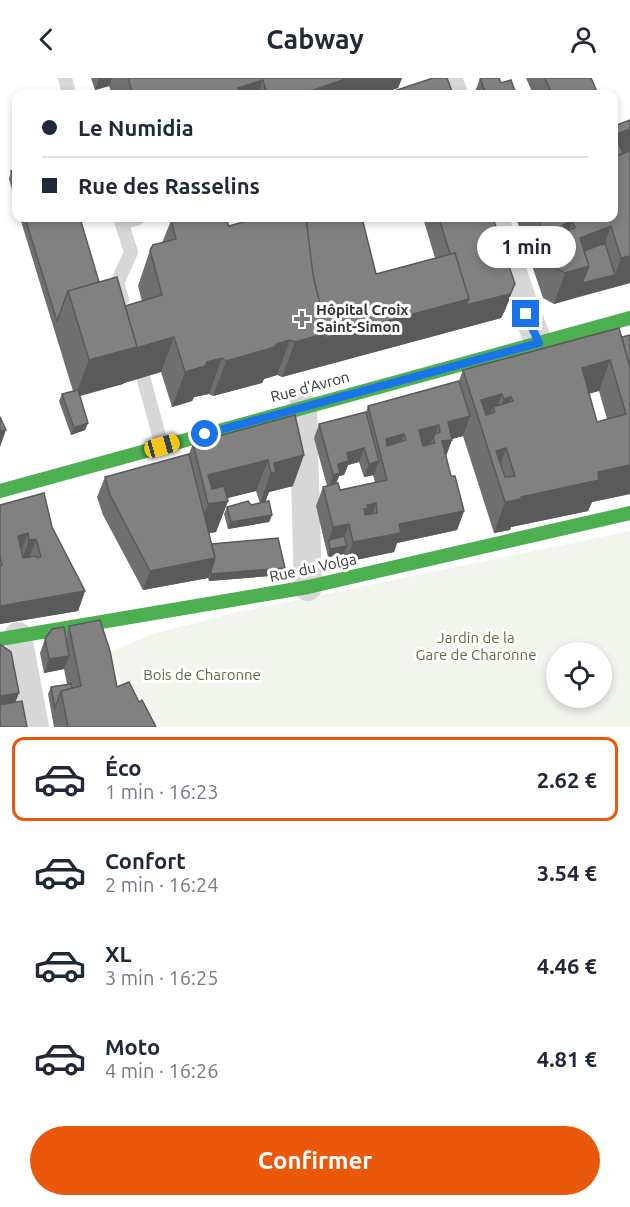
<!DOCTYPE html>
<html lang="fr">
<head>
<meta charset="utf-8">
<style>
  :root { --surface:#fff; --page:#f6f6f7; --text:#1f2937; --muted:#747a83; --line:#e0e1e3; --accent:#ea580c }
  body { margin:0; font-family:Ubuntu,sans-serif; background:var(--page); color:var(--text); height:100vh; display:flex; flex-direction:column; font-size:22px; white-space:nowrap }
  * { box-sizing:border-box; margin:0 }
  p { font-size:20px; color:var(--muted) }
  .icon { flex:none; width:33px; height:33px; fill:none; stroke:currentColor; stroke-width:2; stroke-linecap:round; stroke-linejoin:round }
  .map { position:relative; height:649px; overflow:hidden }
  .drawer { display:flex; flex-direction:column; background:var(--surface); flex:1 }
  .drawer>* { flex:none }
  .banner { position:absolute; left:12px; top:12px; width:606px; height:132px; border-radius:12px; box-shadow:0 3px 9px #0003; display:grid; align-content:center; height:132px; padding:0 30px; background:var(--surface) }
  .tools { position:absolute; left:546px; top:564px; display:grid; gap:12px }
  .tools a { display:grid; place-items:center; width:66px; height:66px; border-radius:50%; background:var(--surface); box-shadow:0 3px 9px #0003; font-size:30px }
  .end { position:absolute; width:27px; height:27px; margin:-14px; border:8px solid #1a73e8; background:#fff; box-shadow:0 0 0 3px #fff }
  .from { border-radius:50% }
  .bubble { position:absolute; height:42px; border-radius:21px; background:var(--surface); box-shadow:0 3px 9px #0003; font-size:20px; font-weight:700; line-height:42px; text-align:center }
  .car { position:absolute; width:18px; height:36px; margin:-18px -9px; border-radius:8px; box-shadow:0 0 4px 2px #0007; background:linear-gradient(#f5c518 24%,#345 0 40%,#f5c518 0 76%,#345 0 86%,#f5c518 0) }
  .banner b { display:flex; align-items:center; gap:21px; height:57px; font-size:22px }
  .banner b+b { border-top:2px solid var(--line) }
  .banner i { width:15px; height:15px; background:var(--text) }
  ul { padding:10px 0 0; list-style:none }
  li { display:flex; align-items:center; gap:18px; height:84px; margin:0 12px 9px; padding:0 18px; border:3px solid transparent; border-radius:12px }
  li div { flex:1 }
  li b { display:block; font-size:22px }
  li em { font-style:normal; font-weight:700 }
  li.current { border-color:var(--accent) }
  li>.icon { width:54px; height:54px; stroke-width:1.5 }
  .button { display:flex; gap:12px; margin-top:auto; padding:12px 30px }
  .button a { flex:1; height:69px; border-radius:36px; background:var(--accent); color:#fff; font-size:24px; font-weight:700; line-height:69px; text-align:center }
  header { display:flex; justify-content:space-between; align-items:center; height:78px; padding:0 30px; background:var(--surface); font-size:27px; font-weight:700 }
  .map>svg:first-child { display:block }
  .park { fill:#f1f5ed; fill-rule:evenodd }
  .lines { fill:none; stroke-linecap:round; stroke-linejoin:round }
  .lane { stroke:#d7d7d7; stroke-width:14 }
  .street { stroke:#d7d7d7; stroke-width:28 }
  .fast { stroke:#4caf50; stroke-width:14 }
  .wall { fill:#6f6f6f; fill-rule:evenodd }
  .shaded-wall { fill:#5a5a5a }
  .building { fill:#818181; stroke:#5a5a5a; stroke-width:1.5; fill-rule:evenodd }
  .route { stroke:#1a73e8; stroke-width:8 }
  .poi-dot { fill:#7a7a7a; stroke:#fff; stroke-width:2 }
  .labels { text-anchor:middle; stroke-width:6; stroke-linejoin:round; paint-order:stroke }
  .poi-label { font-size:15px; font-weight:bold; fill:#333; stroke:#fff; text-anchor:start }
  .street-label { font-size:15px; fill:#333; stroke:#fff }
  .park-label { font-size:15px; fill:#56703f; stroke:#fff }
</style>
</head>
<body>
<header><svg class="icon" aria-label="back" viewBox="0 0 24 24"><path d="M15 5l-7 7 7 7"/></svg>Cabway<svg class="icon" aria-label="person" viewBox="0 0 24 24"><circle cx="12" cy="8" r="4"/><path d="M4 21q1-7 8-7t8 7"/></svg></header>
<div class="map">
<svg width="630" height="649" viewBox="0 0 630 649">
  <rect width="100%" height="100%" fill="#fff"/>
  <path class="park" d="M630,453V649H143L107,576L152,556L233,535ZM556,574H602V620H556Z"/>
  <g class="lines">
    <path class="lane" d="M65,0L69,16
      M120,140L131,174L117,205L122,221
      M122,145L138,140
      M143,299L162,368"/>
    <path class="street" d="M448,0L454,16
      M495,140L527,236L539,265
      M303,328L308,509
      M18,558L35,649"/>
    <path class="fast" d="M0,413L630,240
      M0,561L308,509L630,435"/>
  </g>
  <path class="wall" d="M91,0H402L398,10L379,16H112L109,8L95,12Z
    M480,0L501,5L516,16H520H476L475,14Z
    M526,0H591L598,16H533Z
    M630,73V205L554,226L543,220L516,140H614Z
    M16,91V126L9,101L11,93Z
    M20,140H80L99,204L125,228L142,223L138,208L150,172L162,165L172,140L229,148L376,196L435,180L423,140H493L506,230L501,240L282,299L277,297L264,301L262,305L213,318L209,316L194,319L192,323L172,329L161,294L124,305L123,306L80,318L88,345L85,352L71,357L59,323L62,316L73,313Z
    M630,257V416L592,424L588,433L511,449L510,452L494,455L463,358L452,361L446,378L451,398L464,433L457,452L397,465L394,474L346,484L344,476L328,479L316,428L323,409L327,408L314,360L319,346L366,334L368,328L459,303L463,292ZM599,313L607,341L597,344L589,315ZM359,384L364,399L373,397L375,405L340,412L336,405L339,398L344,397L348,387Z
    M295,337L293,408L269,414L265,423L272,437L269,444L228,451L224,436L227,429L251,427L260,425L256,413L227,420L228,423L216,454L209,455L212,466L282,497L209,503L208,500L143,512L103,437L97,419L105,399L189,376L193,365Z
    M0,427L52,449L85,513L78,533L0,546Z
    M69,548L117,609L139,624L156,649H54L48,616L51,609L67,606L64,591L44,595L40,575L45,561L66,559Z"/>
  <path class="shaded-wall" d="M99,0H112L109,8L95,12Z
    M348,0H402L398,10L379,16H302Z
    M263,2L258,16H236L238,10Z
    M630,51V73L614,79L615,57Z
    M572,143L561,174L563,147Z
    M611,148L600,179L577,188L580,160Z
    M630,178V205L577,219L582,205L615,197L621,180Z
    M589,188L577,219L554,226L565,195Z
    M515,206L506,230L501,240L282,299L295,264Z
    M174,259L161,294L124,305L123,306L75,319L89,282Z
    M290,262L277,297L264,301L262,305L213,318L226,283Z
    M222,280L209,316L194,319L192,323L172,329L185,294L207,284Z
    M610,282L599,313L571,321L582,290Z
    M502,316L491,347L495,334L493,329L486,348L481,322Z
    M511,319L500,350L493,352L504,321Z
    M470,338L463,358L447,362H452L445,381L435,383L448,344Z
    M88,345L85,352L71,357L74,350Z
    M439,347L430,367L412,372L419,352Z
    M6,352L0,369V353Z
    M404,356L397,376L381,380L386,361Z
    M364,370L359,384L348,387L344,397L339,398L335,409L328,411L338,386L347,375Z
    M506,370L497,397L496,373Z
    M304,377L293,408L269,414L265,425L260,426L274,385Z
    M268,382L256,413L208,425V397Z
    M379,383L374,397L364,399L369,386Z
    M630,387V416L592,424L588,433L511,449L510,452L494,455L505,424L598,394Z
    M228,423L216,454L197,457L208,426Z
    M376,425L369,445L362,446L364,431L367,427Z
    M464,433L457,452L397,465L394,474L346,484L353,464L399,446Z
    M272,437L269,444L228,451L231,444Z
    M349,446L342,465L329,462L333,449Z
    M28,455L20,475L18,458Z
    M36,461L29,480L22,481L29,462Z
    M347,468L344,476L328,479L330,471Z
    M215,480L208,500L143,512L150,493Z
    M285,490L282,497L209,503L211,496Z
    M85,513L78,533L0,546V528Z
    M69,578L64,591L44,595L49,581Z
    M19,615L7,646L0,647V618Z"/>
  <path class="building" d="M128,0H348L302,16H303H267L263,2L238,10L240,16H133Z
    M433,0H447L453,16H385Z
    M480,0H499L501,5L511,2L516,16H486Z
    M545,0H591L598,16H552Z
    M630,42V51L615,57L623,75L614,79V48Z
    M630,73V178L621,180L611,148L580,160L589,188L565,195L554,189L538,140H571L572,143L563,147L565,153L575,150L572,142L580,140H614V79Z
    M16,91V111L11,93Z
    M25,140H80L99,204L68,213L57,243Z
    M172,140H226L229,148L257,140H306L313,197L327,255L295,264L290,262L277,266L275,269L226,283L222,280L207,284L205,288L185,294L174,259L136,270L137,269L125,228L162,217L150,172L153,167L176,161L171,142Z
    M306,140H362L376,196L455,175L469,221L325,260L327,255L313,197Z
    M439,140H493L515,206L510,216L466,227L469,221L455,175L450,176Z
    M605,165L615,197L582,205L589,188L584,173Z
    M117,199L137,269L89,282L68,213Z
    M619,250L630,290V387L598,394L599,402L521,419L522,421L505,424L463,292ZM610,282L626,336L597,344L582,290ZM502,316L504,321L511,319L513,323L493,329L495,334L486,337L481,322ZM506,370L515,398L505,399L496,373Z
    M630,257V290L622,259Z
    M459,303L470,338L448,344L452,362L442,363L451,398H455L464,433L399,446L401,455L353,464L349,446L333,449L323,409L338,405L340,412L387,402L368,328ZM439,347L440,354L435,356L433,360L435,365L423,368L419,352ZM404,356L406,362L387,368L386,361ZM376,425L377,435L365,437L364,431H368L367,427Z
    M78,312L88,345L74,350L62,316Z
    M366,334L379,383L369,386L364,370L347,375L349,383L338,386L340,395L333,397L319,346Z
    M295,337L304,377L274,385L276,394L271,395L268,382L208,397L212,411L224,408L228,423L208,426L193,365Z
    M0,339L6,352L0,353Z
    M189,376L215,480L150,493L110,417L105,399Z
    M44,415L52,449L85,513L0,528V488L2,487L0,478V427ZM28,455L29,462L36,461L41,479L37,480L36,478L23,480L18,458Z
    M248,423L251,427L269,423L272,437L231,444L227,429Z
    M344,458L347,468L330,471L329,462Z
    M278,460L285,490L211,496V493L215,480L212,466Z
    M100,542L110,573L117,609L129,604L139,624L142,622L156,649H68L61,613L81,608L69,548Z
    M64,549L69,578L49,581L45,561L52,551Z
    M0,566L11,574L19,615L0,618Z
    M71,606L72,610L61,613L55,630L51,609Z
    M22,623L27,649H0V627Z"/>
  <g class="lines">
    <path class="route" d="M205,356L539,265L526,236"/>
  </g>
  <path class="poi-dot" d="M299 232h6v6h6v6h-6v6h-6v-6h-6v-6h6z"/>
  <g class="labels">
    <g class="poi-label">
      <text x="316" y="237">Hôpital Croix<tspan x="316" dy="17">Saint-Simon</tspan></text>
    </g>
    <g class="street-label">
      <text transform="translate(310 309) rotate(-15)" y="5">Rue d'Avron</text>
      <text transform="translate(313 490) rotate(-12)" y="5">Rue du Volga</text>
    </g>
    <g class="park-label">
      <text x="476" y="565">Jardin de la<tspan x="476" dy="17">Gare de Charonne</tspan></text>
      <text x="202" y="602">Bois de Charonne</text>
    </g>
  </g>
</svg>
<div class="tools">
<a><svg class="icon" aria-label="locate" viewBox="0 0 24 24"><circle cx="12" cy="12" r="6"/><path d="M12 2v4M12 18v4M2 12h4M18 12h4"/></svg></a>
</div>
<i class="end from" style="left:205px;top:356px"></i>
<i class="end" style="left:526px;top:236px"></i>
<div class="bubble" style="left:477px;top:148px;width:99px">1 min</div>
<i class="car" style="left:162px;top:368px;rotate:74deg"></i>
<div class="banner">
<b><i class="from"></i>Le Numidia</b>
<b><i></i>Rue des Rasselins</b>
</div>
</div>
<section class="drawer">
<ul>
<li class="current"><svg class="icon" aria-label="car" viewBox="0 0 24 24"><path d="M5 17H2v-5l4-1 3-4h7l3 4 3 1v5h-3M9 17h6M6 11h13"/><circle cx="7" cy="17" r="2"/><circle cx="17" cy="17" r="2"/></svg><div><b>Éco</b><p>1 min · 16:23</p></div><em>2.62 €</em></li>
<li><svg class="icon" aria-label="car" viewBox="0 0 24 24"><path d="M5 17H2v-5l4-1 3-4h7l3 4 3 1v5h-3M9 17h6M6 11h13"/><circle cx="7" cy="17" r="2"/><circle cx="17" cy="17" r="2"/></svg><div><b>Confort</b><p>2 min · 16:24</p></div><em>3.54 €</em></li>
<li><svg class="icon" aria-label="car" viewBox="0 0 24 24"><path d="M5 17H2v-5l4-1 3-4h7l3 4 3 1v5h-3M9 17h6M6 11h13"/><circle cx="7" cy="17" r="2"/><circle cx="17" cy="17" r="2"/></svg><div><b>XL</b><p>3 min · 16:25</p></div><em>4.46 €</em></li>
<li><svg class="icon" aria-label="car" viewBox="0 0 24 24"><path d="M5 17H2v-5l4-1 3-4h7l3 4 3 1v5h-3M9 17h6M6 11h13"/><circle cx="7" cy="17" r="2"/><circle cx="17" cy="17" r="2"/></svg><div><b>Moto</b><p>4 min · 16:26</p></div><em>4.81 €</em></li>
</ul>
<div class="button"><a>Confirmer</a></div>
</section>
</body>
</html>
